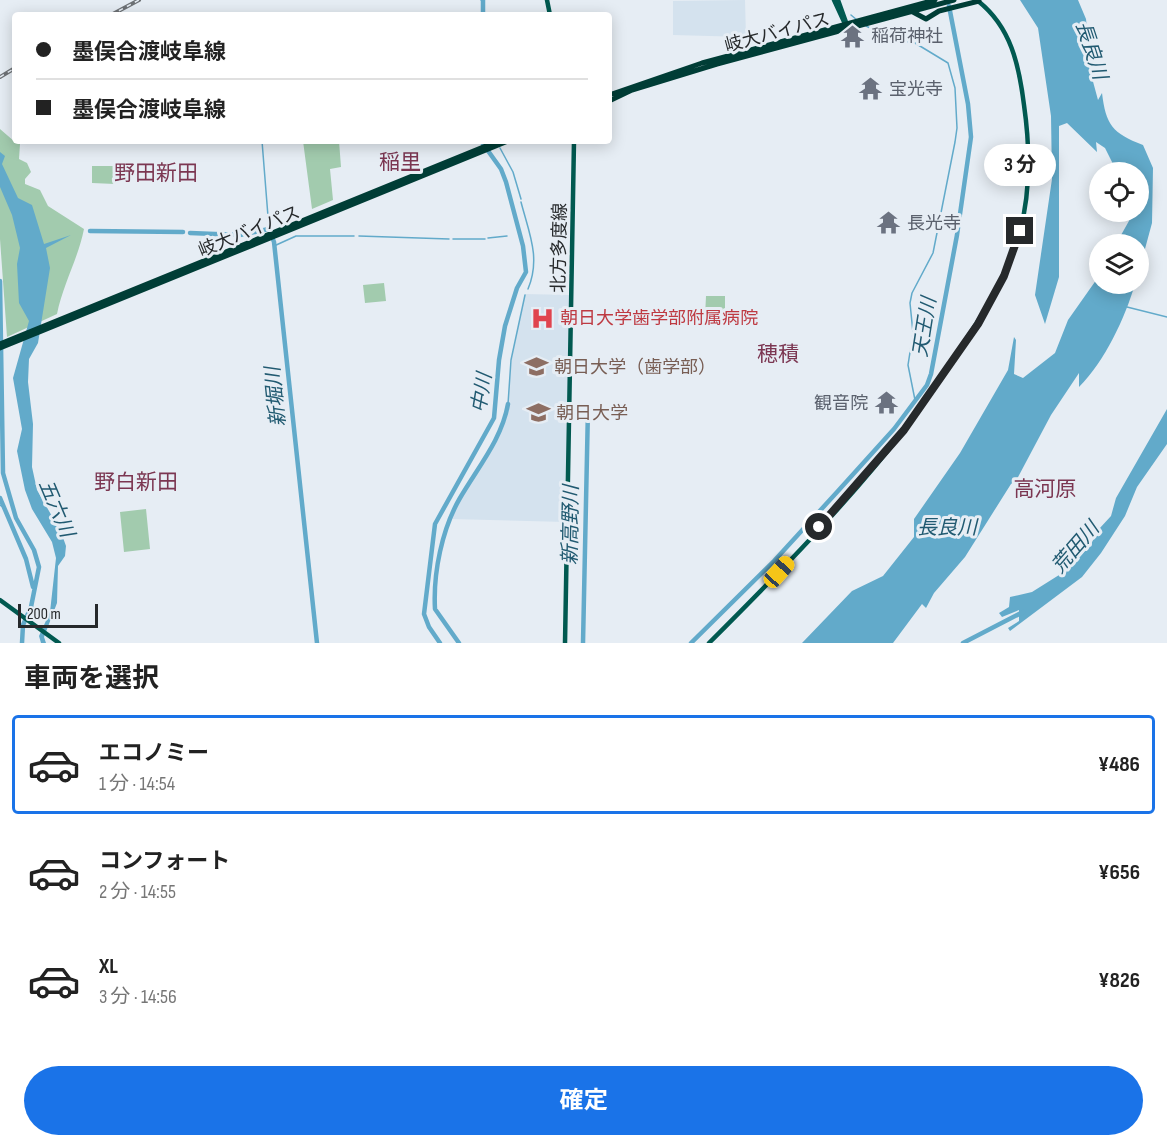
<!DOCTYPE html>
<html lang="ja">
<head>
<meta charset="utf-8">
<style>
  :root { --surface:#fff; --page:#f6f6f6; --text:#222; --muted:#767676; --line:#e0e0e0; --accent:#1a73e8 }
  body { margin:0; font-family:"Sofia Sans Condensed","Noto Sans JP",sans-serif; background:var(--page); color:var(--text); height:100vh; display:flex; flex-direction:column; font-size:22px; white-space:nowrap }
  * { box-sizing:border-box; margin:0 }
  p { font-size:20px; color:var(--muted) }
  .icon { flex:none; width:33px; height:33px; fill:none; stroke:currentColor; stroke-width:2; stroke-linecap:round; stroke-linejoin:round }
  .map { position:relative; height:643px; overflow:hidden }
  .drawer { display:flex; flex-direction:column; background:var(--surface); flex:1 }
  .drawer>* { flex:none }
  .hud { position:absolute; left:12px; top:12px; width:600px; height:132px; border-radius:6px; box-shadow:0 3px 15px #0003; display:grid; align-content:center; height:132px; padding:0 24px; background:var(--surface) }
  .controls { position:absolute; left:1089px; top:162px; display:grid; gap:12px }
  .controls a { display:grid; place-items:center; width:60px; height:60px; border-radius:50%; background:var(--surface); box-shadow:0 3px 15px #0003; font-size:30px }
  .scale { position:absolute; left:18px; bottom:15px; width:80px; box-sizing:border-box; padding-left:6px; border:3px solid #26292b; border-top:0; font-size:16px; line-height:21px; white-space:nowrap; color:#26292b; -webkit-text-stroke:4px #e6edf4; paint-order:stroke }
  .end { position:absolute; width:27px; height:27px; margin:-14px; border:8px solid #26292b; background:#fff; box-shadow:0 0 0 3px #fff }
  .from { border-radius:50% }
  .bubble { position:absolute; height:42px; border-radius:21px; background:var(--surface); box-shadow:0 3px 15px #0003; font-size:20px; font-weight:700; line-height:42px; text-align:center }
  .car { position:absolute; width:18px; height:36px; margin:-18px -9px; border-radius:8px; box-shadow:0 0 4px 2px #0007; background:linear-gradient(#f5c518 24%,#345 0 40%,#f5c518 0 76%,#345 0 86%,#f5c518 0) }
  .hud b { display:flex; align-items:center; gap:21px; height:57px; font-size:22px }
  .hud b+b { border-top:2px solid var(--line) }
  .hud i { width:15px; height:15px; background:var(--text) }
  ul { padding:0; list-style:none }
  li { display:flex; align-items:center; gap:18px; height:99px; margin:0 12px 9px; padding:0 12px; border:3px solid transparent; border-radius:6px }
  li div { flex:1 }
  li b { display:block; font-size:22px }
  li em { font-style:normal; font-weight:700 }
  li.on { border-color:var(--accent) }
  li>.icon { width:54px; height:54px; stroke-width:1.5 }
  h2 { padding:0 24px; font-size:27px; line-height:72px }
  .button { display:flex; gap:12px; margin-top:auto; padding:12px 24px }
  .button a { flex:1; height:69px; border-radius:36px; background:var(--accent); color:#fff; font-size:24px; font-weight:700; line-height:69px; text-align:center }
  .map>svg:first-child { display:block }
  .built { fill:#d4e2ee }
  .green { fill:#a2cbae }
  .water { fill:#62aaca }
  .lines { fill:none; stroke-linecap:round; stroke-linejoin:round }
  .stream { stroke:#62aaca; stroke-width:1.5 }
  .river { stroke:#62aaca; stroke-width:4.5 }
  .major { stroke:#015950; stroke-width:4.5 }
  .highway { stroke:#003d36; stroke-width:5 }
  .rail-casing { stroke:#6e7276; stroke-width:4 }
  .rail { stroke:#e6edf4; stroke-width:1.5; stroke-dasharray:4.5; stroke-linecap:butt }
  .route { stroke:#26292b; stroke-width:8 }
  .labels { text-anchor:middle; stroke-width:6; stroke-linejoin:round; paint-order:stroke }
  .street-label { font-size:18px; fill:#26292b; stroke:#e6edf4 }
  .worship-label { font-size:18px; fill:#5b616d; stroke:#e6edf4; text-anchor:start }
  .health-label { font-size:18px; fill:#be3a42; stroke:#e6edf4; text-anchor:start }
  .education-label { font-size:18px; fill:#785e54; stroke:#e6edf4; text-anchor:start }
  .water-label { font-size:20px; font-style:italic; fill:#215a71; stroke:#e6edf4 }
  .quarter-label { font-size:21px; fill:#7b3651; stroke:#e6edf4 }
</style>
</head>
<body>
<div class="map">
<svg width="1167" height="643" viewBox="0 0 1167 643">
  <rect width="100%" height="100%" fill="#e6edf4"/>
  <path class="built" d="M745,0L746,37L673,35V1Z
    M525,294L570,295L566,522L450,519L506,420L512,358Z"/>
  <path class="green" d="M0,129L15,142L20,144L19,159L27,163L31,172L25,179V184L40,190L48,206L84,229C78,259 63,284 57,314L7,337L0,239Z
    M303,141H339L341,167L330,169L333,200L312,209Z
    M92,166H115V184L92,183Z
    M384,283L386,301L365,303L363,285Z
    M706,296H725V317H705Z
    M146,509L150,549L124,552L120,512Z"/>
  <path class="water" d="M1020,0H1078L1086,19L1088,38L1082,41L1098,100L1102,93C1106,125 1112,133 1143,145L1153,168L1152,223L1139,271L1138,244H1116L1134,212H1138V172H1117L1105,148L1096,142L1097,152L1067,123L1059,126V277L1045,324L1035,295L1052,179L1051,116L1038,28Z
    M0,152L5,156L2,164L18,198L32,205L44,244L71,235L46,248L50,268L38,343L29,359L28,382L33,424L32,467L37,490L61,532L66,546L65,556L58,566L57,603L44,637L46,643H41L39,636L50,612L56,558L52,542L32,509L25,490L17,451L22,429L13,378L29,321L19,303L17,264L20,248L12,215L0,187Z
    M1099,276L1100,284H1135C1125,318 1105,361 1079,387V373L1051,415L1017,479L1011,484L965,557L934,593L926,608L922,604L893,643H802L852,591L883,576L914,537V519L960,453L1008,370L1014,337L1016,340L1014,374L1023,378L1055,353L1068,320Z
    M1167,409V444L1137,487L1125,516L1101,553L1082,577L1010,631L1008,628L1019,621V610L1002,617L999,613L1009,607L1010,597L1032,592L1067,570L1091,544L1099,529L1111,516L1116,498Z"/>
  <g class="lines">
    <path class="stream" d="M481,0L483,1
      M851,15L857,20
      M866,26L893,39L915,43L948,63L955,88L957,128L955,142L933,253L912,293L910,303L913,333L908,365L915,400
      M262,141L269,229
      M500,148L513,172L521,199
      M521,202C529,233 541,258 528,289
      M359,236L449,239
      M488,238L507,236
      M453,239H485
      M274,246L296,236H354
      M1127,307L1167,317
      M508,404L511,360L525,295
      M0,505L3,507"/>
    <path class="river" d="M483,0V15
      M90,231L183,232
      M190,233L240,235L269,229L274,242L317,643
      M0,281L3,473L16,518L34,550L39,567L31,607L23,625L22,643
      M0,498L26,559L33,587
      M440,643L429,627L424,614L435,524L494,418L499,360L505,326L517,288L526,272L523,246L506,182L501,169L481,141
      M459,643L435,609C433,573 442,529 460,498C478,467 502,439 508,404
      M583,643L588,408
      M691,643L774,561L838,491L894,429L927,385L931,374L957,235L971,137L968,104L949,6
      M963,643L1023,612"/>
    <path class="major" d="M547,0L550,15
      M834,0L846,26
      M838,0L847,25
      M0,600L59,643
      M565,643L574,141
      M709,643C777,575 846,505 905,429C925,403 942,374 961,347C986,309 1009,276 1020,231C1031,190 1030,147 1024,105C1019,65 1011,27 978,1"/>
    <path class="highway" d="M911,11L926,19L939,11L979,1
      M609,95L702,63L935,0
      M609,101L632,90L717,64L954,0
      M0,344L498,141
      M0,348L508,141"/>
    <defs>
      <path id="rail" d="M111,15L139,0
        M0,77L15,68"/>
    </defs>
    <use href="#rail" class="rail-casing"/>
    <use href="#rail" class="rail"/>
  </g>
  <g class="lines">
    <path class="route" d="M819,527L904,430L978,324L1004,276L1020,231"/>
  </g>
  <defs>
    <symbol id="temple-bare" viewBox="-9 -9 18 18"><path d="M0-6L5-2H3V0L6.5 2.5H4V6H1.5V3h-3V6H-4V2.5H-6.5L-3 0V-2H-5Z" fill="#6b7280" stroke="#e6edf4" stroke-width="2.5" paint-order="stroke"/></symbol>
    <symbol id="hospital-bare" viewBox="-9 -9 18 18"><path d="M-5-5h3v3.5h4V-5h3V5h-3V1.5h-4V5h-3Z" fill="#e0444e" stroke="#e6edf4" stroke-width="2.5" paint-order="stroke"/></symbol>
    <symbol id="university-bare" viewBox="-9 -9 18 18"><path d="M0-5L7-2L0 1L-7-2ZM-4 1L0 2.5L4 1V4Q0 6-4 4Z" fill="#8d6e63" stroke="#e6edf4" stroke-width="2.5" paint-order="stroke"/></symbol>
  </defs>
  <g fill-rule="evenodd">
    <use href="#temple-bare" x="836" y="20" width="33" height="33"/>
    <use href="#temple-bare" x="854" y="72" width="33" height="33"/>
    <use href="#temple-bare" x="872" y="206" width="33" height="33"/>
    <use href="#hospital-bare" x="526" y="302" width="33" height="33"/>
    <use href="#university-bare" x="520" y="350" width="33" height="33"/>
    <use href="#temple-bare" x="870" y="386" width="33" height="33"/>
    <use href="#university-bare" x="522" y="396" width="33" height="33"/>
  </g>
  <g class="labels">
    <g class="street-label">
      <text transform="translate(777 32) rotate(-15)" y="6">岐大バイパス</text>
      <text transform="translate(249 231) rotate(-22)" y="6">岐大バイパス</text>
      <text transform="translate(559 248) rotate(-89)" y="6">北方多度線</text>
    </g>
    <g class="worship-label">
      <text x="871" y="42">稲荷神社</text>
      <text x="889" y="95">宝光寺</text>
      <text x="907" y="229">長光寺</text>
      <text x="868" y="409" text-anchor="end">観音院</text>
    </g>
    <g class="health-label">
      <text x="560" y="324">朝日大学歯学部附属病院</text>
    </g>
    <g class="education-label">
      <text x="554" y="373">朝日大学（歯学部）</text>
      <text x="556" y="419">朝日大学</text>
    </g>
    <g class="water-label">
      <text transform="translate(1092 50) rotate(72)" y="7">長良川</text>
      <text transform="translate(924 327) rotate(-81)" y="7">天王川</text>
      <text transform="translate(481 393) rotate(-81)" y="7">中川</text>
      <text transform="translate(275 397) rotate(-96)" y="7">新堀川</text>
      <text transform="translate(57 508) rotate(67)" y="7">五六川</text>
      <text transform="translate(570 525) rotate(-89)" y="7">新高野川</text>
      <text x="947" y="534">長良川</text>
      <text transform="translate(1075 547) rotate(-49)" y="7">荒田川</text>
    </g>
    <g class="quarter-label">
      <text x="400" y="169">稲里</text>
      <text x="156" y="180">野田新田</text>
      <text x="778" y="361">穂積</text>
      <text x="136" y="489">野白新田</text>
      <text x="1045" y="496">高河原</text>
    </g>
  </g>
</svg>
<div class="controls">
<a><svg class="icon" aria-label="locate" viewBox="0 0 24 24"><circle cx="12" cy="12" r="6"/><path d="M12 2v4M12 18v4M2 12h4M18 12h4"/></svg></a>
<a><svg class="icon" aria-label="layers" viewBox="0 0 24 24"><path d="M12 4l9 5-9 5-9-5zM3 14l9 5 9-5"/></svg></a>
</div>
<div class="scale">200 m</div>
<i class="end from" style="left:819px;top:527px"></i>
<i class="end" style="left:1020px;top:231px"></i>
<div class="bubble" style="left:984px;top:144px;width:72px">3 分</div>
<i class="car" style="left:779px;top:572px;rotate:42deg"></i>
<div class="hud">
<b><i class="from"></i>墨俣合渡岐阜線</b>
<b><i></i>墨俣合渡岐阜線</b>
</div>
</div>
<section class="drawer">
<h2>車両を選択</h2>
<ul>
<li class="on"><svg class="icon" aria-label="car" viewBox="0 0 24 24"><path d="M5 17H2v-5l4-1 3-4h7l3 4 3 1v5h-3M9 17h6M6 11h13"/><circle cx="7" cy="17" r="2"/><circle cx="17" cy="17" r="2"/></svg><div><b>エコノミー</b><p>1 分 · 14:54</p></div><em>¥486</em></li>
<li><svg class="icon" aria-label="car" viewBox="0 0 24 24"><path d="M5 17H2v-5l4-1 3-4h7l3 4 3 1v5h-3M9 17h6M6 11h13"/><circle cx="7" cy="17" r="2"/><circle cx="17" cy="17" r="2"/></svg><div><b>コンフォート</b><p>2 分 · 14:55</p></div><em>¥656</em></li>
<li><svg class="icon" aria-label="car" viewBox="0 0 24 24"><path d="M5 17H2v-5l4-1 3-4h7l3 4 3 1v5h-3M9 17h6M6 11h13"/><circle cx="7" cy="17" r="2"/><circle cx="17" cy="17" r="2"/></svg><div><b>XL</b><p>3 分 · 14:56</p></div><em>¥826</em></li>
</ul>
<div class="button"><a>確定</a></div>
</section>
</body>
</html>
